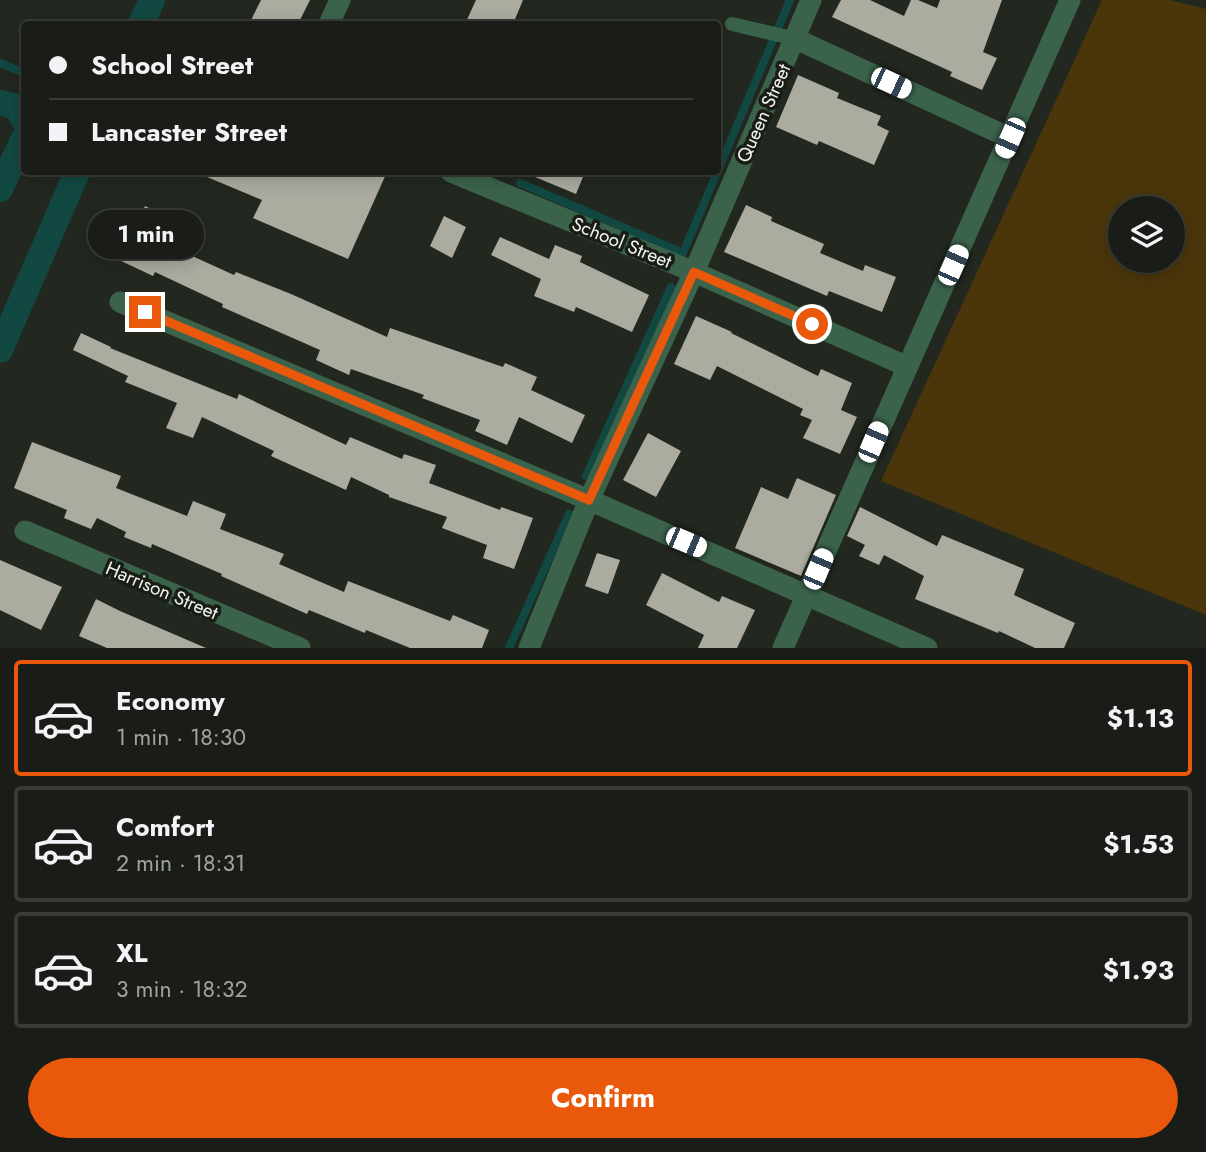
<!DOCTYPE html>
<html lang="en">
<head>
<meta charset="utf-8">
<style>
  :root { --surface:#1a1d17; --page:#272a24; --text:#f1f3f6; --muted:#9fa2a1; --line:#383b36; --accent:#ea580c }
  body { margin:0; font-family:Jost,sans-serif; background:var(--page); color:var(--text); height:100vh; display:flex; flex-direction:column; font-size:26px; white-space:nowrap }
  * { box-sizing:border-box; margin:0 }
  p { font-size:23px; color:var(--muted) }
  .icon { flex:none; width:38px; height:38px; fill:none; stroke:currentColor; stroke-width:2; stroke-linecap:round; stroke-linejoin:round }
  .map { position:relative; height:648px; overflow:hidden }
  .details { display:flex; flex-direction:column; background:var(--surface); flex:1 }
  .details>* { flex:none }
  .banner { position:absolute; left:21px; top:21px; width:700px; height:154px; border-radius:7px; box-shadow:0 4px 18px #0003,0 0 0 2px var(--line); display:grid; align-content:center; height:154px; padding:0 28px; background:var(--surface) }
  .fabs { position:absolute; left:1108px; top:196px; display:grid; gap:14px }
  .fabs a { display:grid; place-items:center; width:77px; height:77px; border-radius:50%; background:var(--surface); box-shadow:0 4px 18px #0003,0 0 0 2px var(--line); font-size:35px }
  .end { position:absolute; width:32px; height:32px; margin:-16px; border:9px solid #ea580c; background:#fff; box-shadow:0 0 0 4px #fff }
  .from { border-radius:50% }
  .bubble { position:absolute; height:49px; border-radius:24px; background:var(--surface); box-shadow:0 4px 18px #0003,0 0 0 2px var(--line); font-size:23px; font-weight:700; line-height:49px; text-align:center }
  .car { position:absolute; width:21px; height:42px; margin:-21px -10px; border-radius:9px; box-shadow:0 0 5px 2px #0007; background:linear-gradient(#fff 24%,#345 0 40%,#fff 0 76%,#345 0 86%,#fff 0) }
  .banner b { display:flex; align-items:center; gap:24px; height:66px; font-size:26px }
  .banner b+b { border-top:2px solid var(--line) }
  .banner i { width:18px; height:18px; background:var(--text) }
  ul { padding:12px 0 0; list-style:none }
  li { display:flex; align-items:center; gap:21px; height:116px; margin:0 14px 10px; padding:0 14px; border:4px solid var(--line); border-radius:7px }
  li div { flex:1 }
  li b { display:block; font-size:26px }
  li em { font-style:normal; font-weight:700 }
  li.selected { border-color:var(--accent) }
  li>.icon { width:63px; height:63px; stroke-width:1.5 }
  .primary-button { display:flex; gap:14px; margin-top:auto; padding:14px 28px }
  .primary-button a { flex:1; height:80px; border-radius:42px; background:var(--accent); color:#fff; font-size:28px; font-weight:700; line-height:80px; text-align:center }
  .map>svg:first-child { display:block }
  .green { fill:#4b360b; fill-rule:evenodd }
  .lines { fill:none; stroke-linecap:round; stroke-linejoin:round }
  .stream { stroke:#114942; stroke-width:8 }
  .canal { stroke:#114942; stroke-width:26 }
  .building { fill:#ababa0 }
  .service { stroke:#3b634c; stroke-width:14 }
  .minor { stroke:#3b634c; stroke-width:21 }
  .route { stroke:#ea580c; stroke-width:9 }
  .labels { text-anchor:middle; stroke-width:7; stroke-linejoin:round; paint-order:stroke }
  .street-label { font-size:19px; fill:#f1f4ef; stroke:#191d16 }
</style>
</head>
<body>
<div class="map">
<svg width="1206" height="648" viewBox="0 0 1206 648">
  <rect width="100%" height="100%" fill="#22271f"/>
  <path class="green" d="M1102,0H1169L1206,9V615L881,481ZM1120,208H1172V261H1120Z"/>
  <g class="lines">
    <path class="stream" d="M0,63L24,73
      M520,183L683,253L790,0
      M586,476L671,287
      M509,648L569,514"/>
    <path class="canal" d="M141,24L152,0
      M0,103L17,107L24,120
      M0,189L24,138
      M0,350L77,172"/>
  </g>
  <path class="building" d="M261,0H310L298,24H249Z
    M476,0H523L513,24H465Z
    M841,0H870L904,16L911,0H918L937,8L940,0H1002L983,52L997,58L982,90L950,76L952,72L832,17Z
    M798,75L839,93L837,98L881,116L877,125L889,131L874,165L819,141L817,145L776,127Z
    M195,172H387L348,259L253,218L262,200Z
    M523,172H585L576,194Z
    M746,205L772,217L771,221L824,244L820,253L863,271L865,265L896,277L882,312L829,291L827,296L724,252Z
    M145,206L202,233L190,255L234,275L236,272L291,294L387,337L390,328L503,367L505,363L537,377L531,390L585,415L572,443L519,417L507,445L475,431L480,420L422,398L424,395L351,369L349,375L316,360L320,350L222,307L223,304L155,272L153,276L119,260Z
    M444,216L466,227L452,258L430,246Z
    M500,237L549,259L555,245L582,256L580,262L649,295L632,332L576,307L574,312L534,296L541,279L491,255Z
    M696,316L732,332L731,333L818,376L821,369L852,383L841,410L857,417L840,454L803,438L812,420L800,415L803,409L717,366L710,380L674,364Z
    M81,333L111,347L110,348L237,399L239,394L346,445L350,437L402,459L404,454L436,465L429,483L500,510L501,507L533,518L514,569L483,558L487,545L442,528L447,517L389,497V495L351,477L346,490L271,456L274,451L202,417L193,438L166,428L177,403L125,382L128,376L73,350Z
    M648,433L681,451L656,497L623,480Z
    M32,442L121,476L116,488L187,516L193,501L226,514L220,529L284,554L279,564L344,592L348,581L450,621L453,615L489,630L482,648H410L366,630L365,633L309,610L307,614L221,576L222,574L152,544L151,548L124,537L126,532L97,518L91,529L64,518L67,510L14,488Z
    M797,478L836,495L801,576L735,548L761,487L788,499Z
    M860,507L937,546L942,535L1024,569L1014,595L1075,623L1064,648H1035L999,631L998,633L915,599L924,576L884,555L879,565L859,556L865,545L847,536Z
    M597,553L620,560L608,594L585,586Z
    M0,560L62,587L41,630L0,610Z
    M662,573L719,602L722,596L755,610L737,648H698L704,635L646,605Z
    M96,599L120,611L206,648H107L79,636Z"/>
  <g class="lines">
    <path class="service" d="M732,24L796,39"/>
    <path class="minor" d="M329,24L340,0
      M796,39L1010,138
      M451,172L694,272L906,366
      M120,302L589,500L927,648
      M25,531L300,648
      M529,648L589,500L694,272L811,0
      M783,648L1070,0"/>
  </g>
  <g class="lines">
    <path class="route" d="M145,312L589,500L694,272L812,324"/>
  </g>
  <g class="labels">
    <g class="street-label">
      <text transform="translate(763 113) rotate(-66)" y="7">Queen Street</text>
      <text transform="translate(622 242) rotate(22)" y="7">School Street</text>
      <text transform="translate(162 590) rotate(23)" y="7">Harrison Street</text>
    </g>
  </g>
</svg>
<div class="fabs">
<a><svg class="icon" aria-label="layers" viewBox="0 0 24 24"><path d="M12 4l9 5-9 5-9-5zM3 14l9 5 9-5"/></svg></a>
</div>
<i class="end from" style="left:812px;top:324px"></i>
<i class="end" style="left:145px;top:312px"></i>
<div class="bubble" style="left:88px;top:210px;width:116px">1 min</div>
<i class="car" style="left:891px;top:83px;rotate:115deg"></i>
<i class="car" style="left:1010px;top:138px;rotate:204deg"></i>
<i class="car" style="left:953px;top:265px;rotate:24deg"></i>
<i class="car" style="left:873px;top:442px;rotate:23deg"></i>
<i class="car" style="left:686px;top:542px;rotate:113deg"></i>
<i class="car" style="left:818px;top:569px;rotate:23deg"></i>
<div class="banner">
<b><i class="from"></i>School Street</b>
<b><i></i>Lancaster Street</b>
</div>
</div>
<section class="details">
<ul>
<li class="selected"><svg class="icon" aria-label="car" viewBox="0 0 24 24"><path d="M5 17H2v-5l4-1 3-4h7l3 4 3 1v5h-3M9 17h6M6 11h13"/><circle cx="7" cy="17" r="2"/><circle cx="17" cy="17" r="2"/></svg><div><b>Economy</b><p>1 min · 18:30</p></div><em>$1.13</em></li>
<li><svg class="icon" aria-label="car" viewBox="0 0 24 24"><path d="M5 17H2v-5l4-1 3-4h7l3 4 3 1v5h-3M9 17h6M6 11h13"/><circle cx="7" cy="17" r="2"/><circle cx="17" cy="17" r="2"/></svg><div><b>Comfort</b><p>2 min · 18:31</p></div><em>$1.53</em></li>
<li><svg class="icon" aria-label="car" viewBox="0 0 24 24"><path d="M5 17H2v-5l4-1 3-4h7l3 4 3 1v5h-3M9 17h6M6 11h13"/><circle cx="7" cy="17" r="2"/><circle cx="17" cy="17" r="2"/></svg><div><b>XL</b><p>3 min · 18:32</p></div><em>$1.93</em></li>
</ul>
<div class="primary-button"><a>Confirm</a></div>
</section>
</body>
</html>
